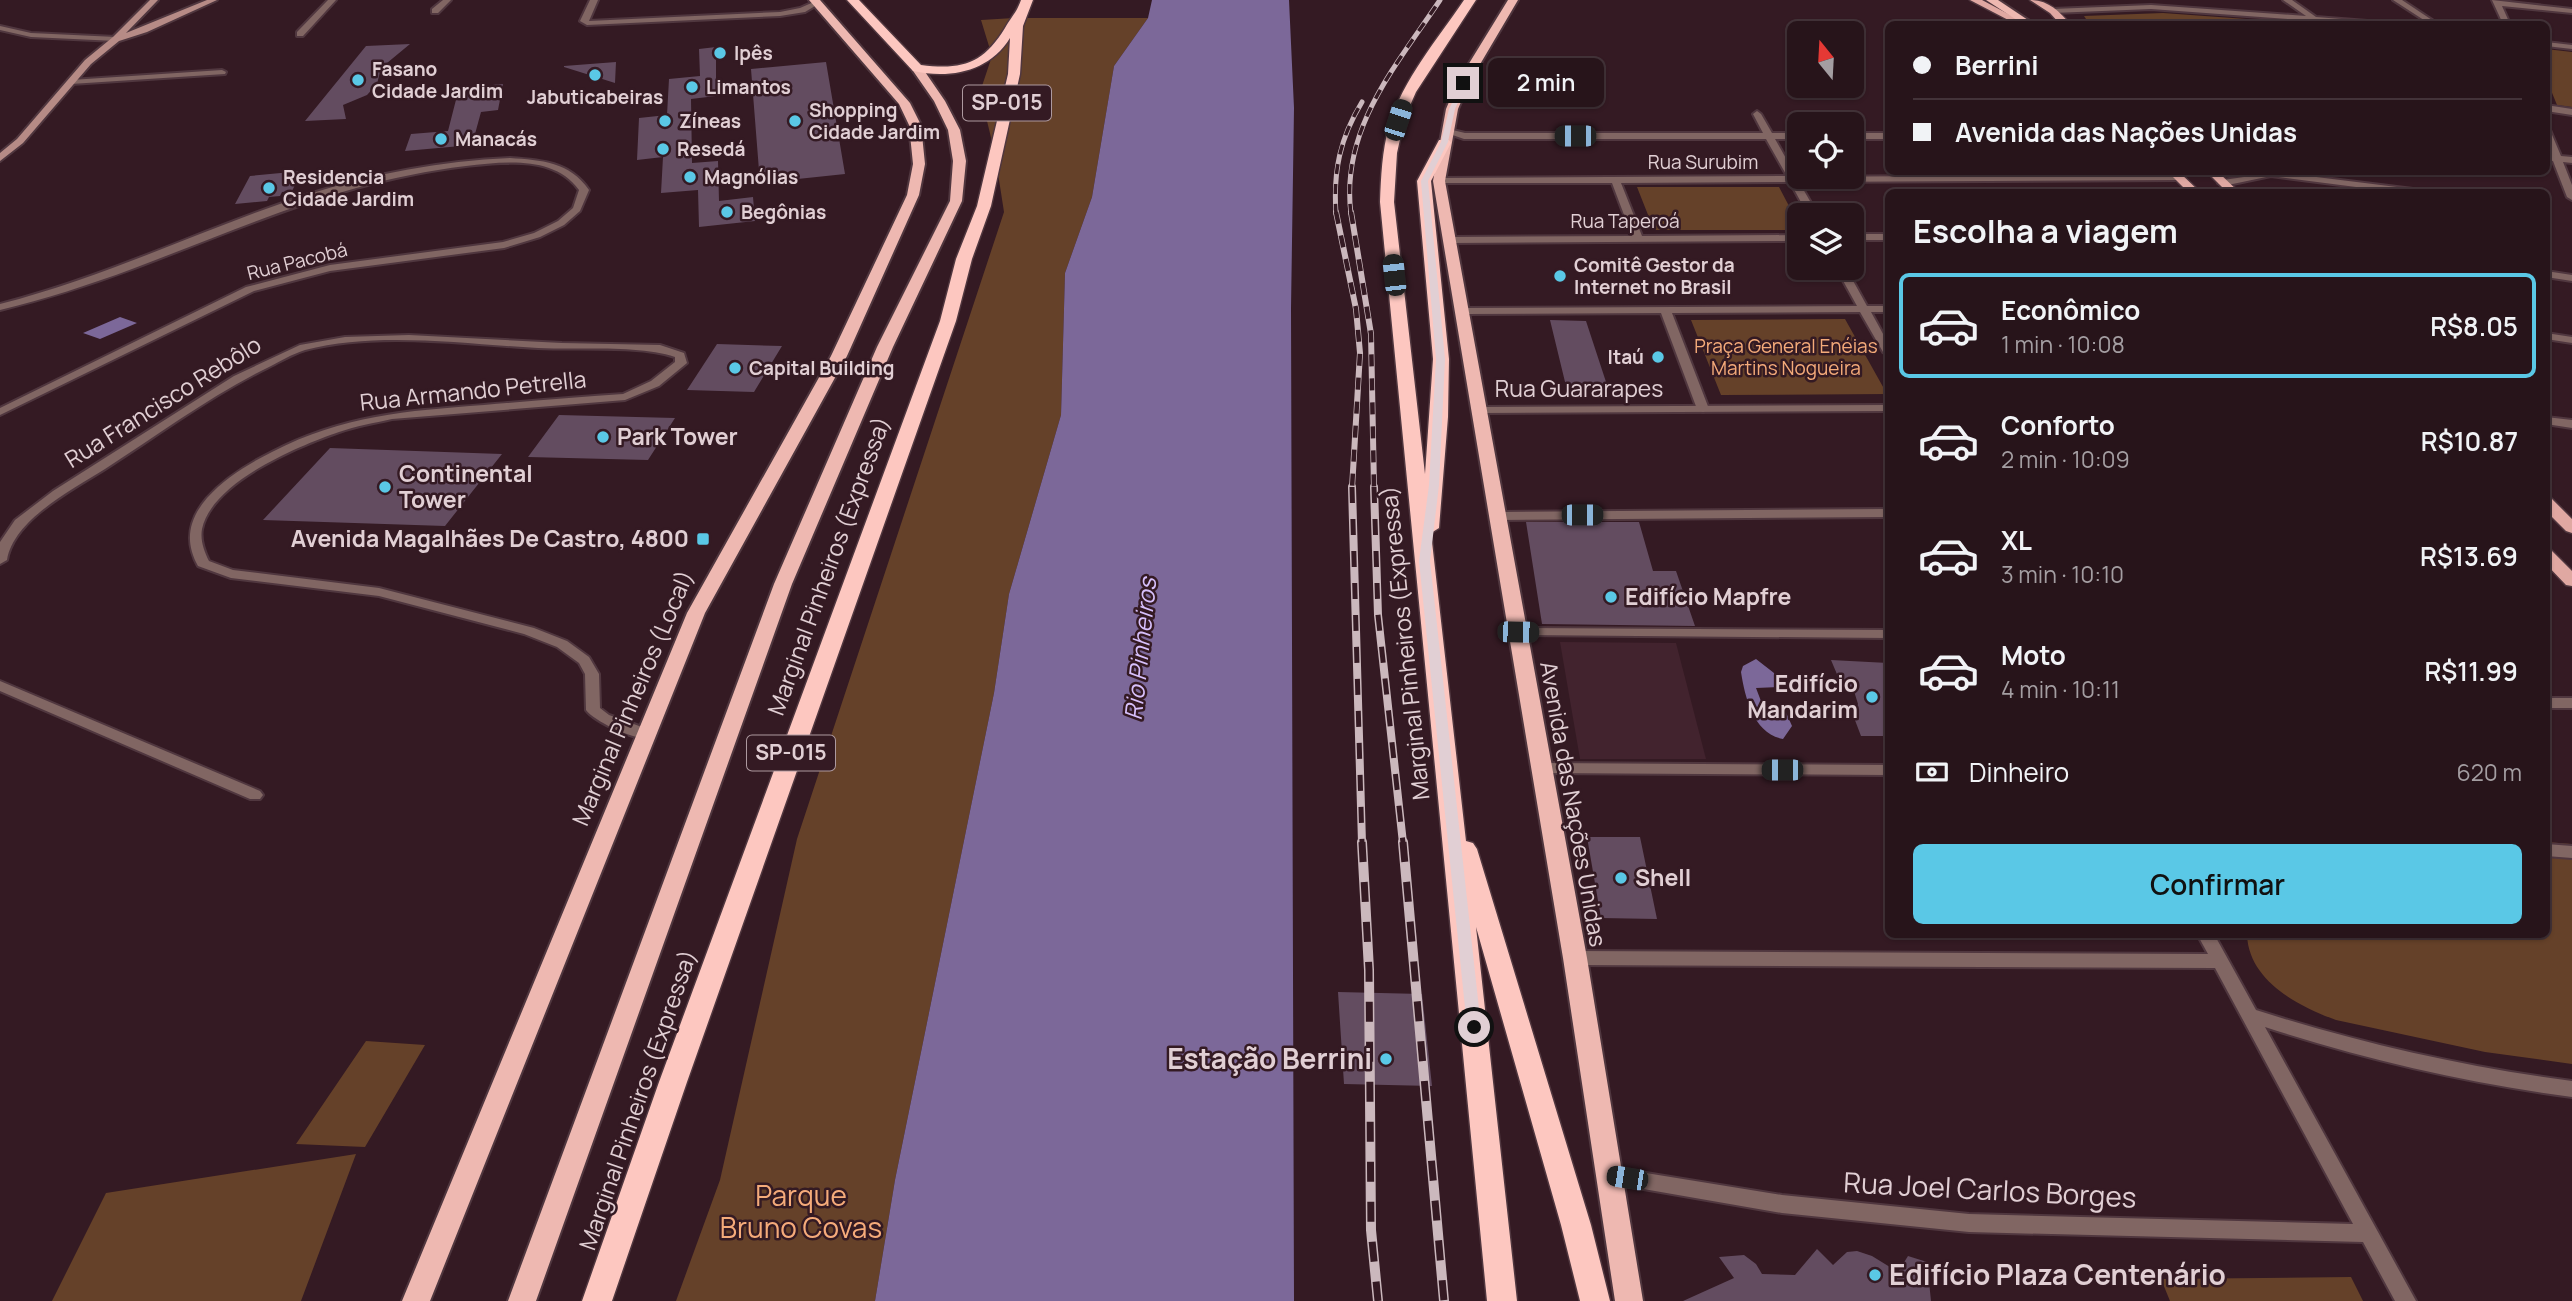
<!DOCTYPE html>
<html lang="pt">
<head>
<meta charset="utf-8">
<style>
  :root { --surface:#27141a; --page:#332127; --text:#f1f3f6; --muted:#a49ea2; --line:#433339; --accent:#5ac8e6 }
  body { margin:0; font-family:Manrope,sans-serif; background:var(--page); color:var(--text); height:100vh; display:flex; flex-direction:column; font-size:26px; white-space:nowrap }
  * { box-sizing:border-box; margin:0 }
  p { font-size:23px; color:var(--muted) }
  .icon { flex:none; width:38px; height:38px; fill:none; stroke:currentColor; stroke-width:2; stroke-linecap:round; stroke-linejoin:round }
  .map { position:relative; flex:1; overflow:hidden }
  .sheet { position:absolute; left:1885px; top:189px; width:665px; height:749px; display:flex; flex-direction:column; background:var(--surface); border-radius:10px; box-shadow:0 2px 5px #0004,0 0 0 2px var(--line) }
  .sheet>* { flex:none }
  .top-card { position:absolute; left:1885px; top:21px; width:665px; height:154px; border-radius:10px; box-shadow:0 2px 5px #0004,0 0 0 2px var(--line); display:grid; align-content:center; height:154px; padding:0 28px; background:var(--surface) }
  .needle { width:46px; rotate:342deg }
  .buttons { position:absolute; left:1787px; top:21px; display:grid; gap:14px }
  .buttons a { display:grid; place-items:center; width:77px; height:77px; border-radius:10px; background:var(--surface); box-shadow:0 2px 5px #0004,0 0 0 2px var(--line); font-size:35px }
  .end { position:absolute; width:32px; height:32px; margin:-16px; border:9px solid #e1cfd4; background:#111; box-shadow:0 0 0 4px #111 }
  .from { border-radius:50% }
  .bubble { position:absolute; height:49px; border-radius:10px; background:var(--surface); box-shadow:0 2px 5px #0004,0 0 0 2px var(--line); font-size:23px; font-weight:600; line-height:49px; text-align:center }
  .car { position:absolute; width:21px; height:42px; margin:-21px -10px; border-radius:9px; box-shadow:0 0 5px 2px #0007; background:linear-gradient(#222 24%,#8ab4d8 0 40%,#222 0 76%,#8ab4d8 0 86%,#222 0) }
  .top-card b { display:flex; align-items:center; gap:24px; height:66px; font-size:26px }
  .top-card b+b { border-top:2px solid var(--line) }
  .top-card i { width:18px; height:18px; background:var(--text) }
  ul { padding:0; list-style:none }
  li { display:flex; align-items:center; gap:21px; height:105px; margin:0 14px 10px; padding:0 14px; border:4px solid transparent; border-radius:10px }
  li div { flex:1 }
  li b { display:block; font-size:26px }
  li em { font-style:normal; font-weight:600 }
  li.active { border-color:var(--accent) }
  li>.icon { width:63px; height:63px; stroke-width:1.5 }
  h2 { padding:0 28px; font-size:32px; line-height:84px }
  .pay { display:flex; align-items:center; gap:18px; height:77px; padding:0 28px; font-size:26px }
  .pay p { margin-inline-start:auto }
  .cta { display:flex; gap:14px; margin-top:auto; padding:14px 28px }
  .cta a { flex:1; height:80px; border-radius:10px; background:var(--accent); color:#111; font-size:28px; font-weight:600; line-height:80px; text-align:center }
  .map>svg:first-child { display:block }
  .built { fill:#42232e }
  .green { fill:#654129 }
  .water { fill:#7c6899 }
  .building { fill:#634c60 }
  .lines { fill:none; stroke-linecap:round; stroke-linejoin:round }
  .minor-casing { stroke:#50373f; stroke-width:4 }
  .tertiary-casing { stroke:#50373f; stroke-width:4 }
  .secondary-casing { stroke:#50373f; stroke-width:4 }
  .primary-casing { stroke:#50373f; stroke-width:3 }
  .trunk-casing { stroke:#50373f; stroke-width:4 }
  .motorway-casing { stroke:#50373f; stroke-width:3 }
  .minor { fill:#816663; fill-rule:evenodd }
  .tertiary { fill:#816663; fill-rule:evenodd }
  .secondary { fill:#b68b86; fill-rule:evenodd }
  .primary { fill:#e0a8a2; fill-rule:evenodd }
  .trunk { fill:#eeb8b1; fill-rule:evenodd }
  .motorway { fill:#fdc7c0; fill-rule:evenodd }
  .rail-far3-casing { stroke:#cbb8bd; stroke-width:5 }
  .rail-far2-casing { stroke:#cbb8bd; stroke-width:6 }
  .rail-far1-casing { stroke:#cbb8bd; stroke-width:8 }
  .rail-casing { stroke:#cbb8bd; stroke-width:10 }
  .rail-far3 { stroke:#341a23; stroke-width:3.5; stroke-dasharray:10; stroke-linecap:butt }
  .rail-far2 { stroke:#341a23; stroke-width:4.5; stroke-dasharray:12; stroke-linecap:butt }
  .rail-far1 { stroke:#341a23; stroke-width:5; stroke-dasharray:16; stroke-linecap:butt }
  .rail { stroke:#341a23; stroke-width:7; stroke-dasharray:20; stroke-linecap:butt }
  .route { fill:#e1cfd4 }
  .poi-dot { fill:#5ac8e6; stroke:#341a23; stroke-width:2.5 }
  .labels { text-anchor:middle; stroke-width:5; stroke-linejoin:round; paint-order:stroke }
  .far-poi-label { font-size:19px; font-weight:bold; fill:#e1cfd4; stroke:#341a23; text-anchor:start }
  .far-street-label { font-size:19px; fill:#e1cfd4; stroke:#341a23 }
  .far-park-label { font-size:19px; fill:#f5ab7a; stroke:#341a23 }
  .shield { fill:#341a23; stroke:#ad999f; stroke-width:2 }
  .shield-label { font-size:21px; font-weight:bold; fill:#e1cfd4 }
  .street-label { font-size:23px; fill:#e1cfd4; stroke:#341a23 }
  .poi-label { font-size:23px; font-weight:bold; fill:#e1cfd4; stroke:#341a23; text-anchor:start }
  .water-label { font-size:24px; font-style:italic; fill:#d7c0fc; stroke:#341a23 }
  .near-poi-label { font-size:28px; font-weight:bold; fill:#e1cfd4; stroke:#341a23; text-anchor:end }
  .near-street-label { font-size:28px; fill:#e1cfd4; stroke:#341a23 }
  .near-park-label { font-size:28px; fill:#f5ab7a; stroke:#341a23 }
</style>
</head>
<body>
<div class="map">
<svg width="2572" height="1301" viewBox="0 0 2572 1301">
  <rect width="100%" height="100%" fill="#341a23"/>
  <path class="built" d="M1560,642L1676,643L1706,759H1580Z"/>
  <path class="green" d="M2163,13L2302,23L2304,24H2130L2086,19L2084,16Z
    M1014,18H1148L1114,66L1092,197L1065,273L1061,415L1009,594L994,693L895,1180L875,1301H676L720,1180L797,839L1004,212L995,154L980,92L992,56L981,20Z
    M2546,49L2572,52V107L2557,105L2546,78Z
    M1637,187H1779L1799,225V230H1654Z
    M1845,319L1887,394L1721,395L1691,320Z
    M2546,842L2572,844V1064L2485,1052L2336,1020C2298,1006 2249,981 2247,935L2546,934Z
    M366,1041L425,1045L365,1147L296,1144Z
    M356,1154L301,1301H52L106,1193Z
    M2351,1277L2363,1301H2170L2161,1279Z"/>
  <path class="water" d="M1152,0H1289L1294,108L1291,309L1294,1301H875L895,1180L994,693L1009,594L1061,415L1065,273L1092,197L1114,66L1148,18Z
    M120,317L137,323L100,339L83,333Z
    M1756,659L1774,673L1779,687L1756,688L1764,709L1785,710L1792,726L1783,739C1754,734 1745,698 1741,672L1743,666Z"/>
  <path class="building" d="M410,44L381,68L377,84L367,95L343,105L346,119L305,121L366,46Z
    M716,47V96L691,99L692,163L718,161L719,201L753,197L755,221L699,227L698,190L661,193L663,157L637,160L639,118L667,115L669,79L700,76L699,49Z
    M616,62L615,83L564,67V66Z
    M826,62L845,174L760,183L751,69Z
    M503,84L498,110L481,112L472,145L405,151L411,134L448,131L459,88Z
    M302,171L292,191L282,192L280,196L269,197L267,201L235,204L250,176Z
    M1550,320L1586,321L1607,385L1566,386Z
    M717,344L782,346L754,392L687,390Z
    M559,415L675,418L648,460L528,457Z
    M330,448L502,454L445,526L263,520Z
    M1526,522H1639L1653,571H1676L1695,626L1542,624Z
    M1831,660L1888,663V736H1861L1853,715L1858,704L1854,691L1839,679Z
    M1587,837H1640L1657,919L1601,918Z
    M1338,992L1422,994L1432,1086L1344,1084Z
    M1817,1249L1833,1265L1847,1252L1857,1251L1872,1256L1898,1272L1908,1256L1927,1262L1931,1301H1683L1734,1278L1719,1257L1744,1255L1756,1264L1762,1274L1795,1275Z"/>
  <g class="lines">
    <defs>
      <path id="minor" d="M328,0H336L303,36H297V32Z
        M443,0H451L438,13H432V9Z
        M590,0H598L589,21L780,12L800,8L816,1L820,3L805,12L780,16L587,25L580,21Z
        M2283,0H2292L2316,17L2380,22L2384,24H2356L2151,9L2053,13L2049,11L2053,9L2151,5L2306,16Z
        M2393,0H2402L2438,24H2430Z
        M2492,0L2572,9V13L2502,6L2510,24H2503Z
        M0,26L31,33L116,37L120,39L116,41L31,37L0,30Z
        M2546,42L2572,45V49L2546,46Z
        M222,70L226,72L225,74L71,84L67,82L71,80Z
        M2546,105L2572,109V115L2546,111Z
        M1757,111L1761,114L1772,133H1799V139H1775L1796,176L1799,177L2178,174L2183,177L2178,180L1799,182L1818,215H1808L1790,182L1621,183L1642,236L1799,235V241L1451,243L1446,240L1451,237L1632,236L1612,183H1436V179L1439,178L1787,176L1766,139H1464L1444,132V128L1465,133H1763L1753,114Z
        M2546,127L2550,130L2561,156L2572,157V163L2563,162L2572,185V200L2567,197L2553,161L2546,160V154L2551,155L2546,142Z
        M1852,133H1888V139H1852Z
        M510,158C541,160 570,162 589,190L580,211L564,225L540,237L504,248L330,271L254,291L0,415V408L246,287L330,265L503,242L534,233L558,221L573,208L579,190C554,155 503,162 466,166C346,180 243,227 132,269C89,285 45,299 0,310V304C106,277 203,229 306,195C372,174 441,161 510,158Z
        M2255,172H2276L2413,189L2418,192H2395L2271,176L2223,186L2218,183L2223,180L2258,175Z
        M1852,234H1888V240H1852Z
        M1836,268H1846L1867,306H1888V312H1871L1888,343V355L1883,352L1860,312L1672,313L1709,409L1703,412L1697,409L1661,313L1464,314L1459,311L1464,308L1857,306Z
        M2546,271L2572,275V281L2546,277Z
        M2546,333L2572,337V343L2546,339Z
        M409,335L562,343L660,345L684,353L687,363L659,386L625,400L392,419C374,423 356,426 339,432C298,446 212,482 202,529C200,540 204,551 209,561L233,570L379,588L534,628L567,641L589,657L599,674L600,708L609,715L650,730L652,734L650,738C636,741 595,722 586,710L585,674L579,663L557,647L524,634L379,596L231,578L198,566C184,541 189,519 207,498C225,478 248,464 272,452C344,415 406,411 484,405C531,401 577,397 623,394L651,381L675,362V357C640,345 577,350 538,348C464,344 377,331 305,350C292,354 279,362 267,368C210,396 158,435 105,469C72,490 14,519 7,560L0,564V542L15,520L53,491L234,376L300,345L345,337Z
        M1888,509V517L1499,520L1493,516L1499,512Z
        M1519,628L1888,630V638L1514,635L1512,632L1514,629Z
        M0,681L260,791L263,795L260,799H250L0,691Z
        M2546,698H2572V708H2546Z
        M1542,763L1888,765V775L1542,773L1537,772L1534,768L1537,764Z
        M2546,844L2572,846V858L2546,856Z
        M2197,934H2214L2256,1010C2359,1043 2464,1067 2572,1081V1097C2468,1083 2366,1060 2265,1027L2416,1301H2395L2363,1242L1969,1232L1782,1213L1609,1183L1602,1181L1599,1175L1602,1169L1609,1167L1782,1195L1969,1214L2353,1224L2215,968L1575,965L1569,963L1566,958L1569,953L1575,951L2208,954Z"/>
      <path id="tertiary" d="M1888,405V411L1481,413L1475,410L1481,407Z
        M2546,417L2572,420V428L2546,424Z"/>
      <path id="secondary" d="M150,0H158L126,33L207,0H217L147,32L119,41L91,64L23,143L0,161V153L17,139L85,60L113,37Z"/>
      <path id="primary" d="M1970,0H1982L2027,24H2016Z
        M2030,0C2048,0 2059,11 2070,24H2060L2050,13Z
        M2168,172H2179L2200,192H2188Z
        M2207,172H2218L2239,192H2227Z
        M2546,497L2552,499L2572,519V533L2566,531L2546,511Z
        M2546,549L2552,551L2572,571V586L2566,585L2546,564Z"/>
      <path id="trunk" d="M809,0H820L910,103L921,125L925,164L919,195L847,356L705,613L430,1301H402L687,613L831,356L907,195L913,164L909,125L899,104Z
        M1508,0H1518L1469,83L1458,109L1445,181L1587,958L1643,1301H1615L1563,958L1433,181L1446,109L1457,83Z
        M1986,0H1998L2034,24H2023Z
        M913,66H921L945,101L960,130L966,161L962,201L893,347L792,584L536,1301H508L774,584L877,347L950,201L953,161L948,130L934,101L911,68Z"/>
      <path id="motorway" d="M847,0H859L921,65C962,70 983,64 1005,28C1011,17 1017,12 1021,0H1033L1023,26L1020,74L991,206L972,259L956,321L687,1082L612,1301H582L659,1082L940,321L956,259L977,206L1008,74L1010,38C989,72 950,79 913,71Z
        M1464,0H1476L1416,92L1405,117L1397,153L1394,202L1425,474L1433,359L1417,181L1439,140H1449L1451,143L1431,181L1449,359L1448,417L1439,528L1431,533L1466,841L1473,843L1477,849L1591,1225L1610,1301H1580L1561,1225L1476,927L1517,1301H1487L1380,202C1381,177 1382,151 1389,126C1403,79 1437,40 1464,0Z"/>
    </defs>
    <use href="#minor" class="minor-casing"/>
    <use href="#tertiary" class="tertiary-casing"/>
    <use href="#secondary" class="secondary-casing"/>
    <use href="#primary" class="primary-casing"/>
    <use href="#trunk" class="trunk-casing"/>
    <use href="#motorway" class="motorway-casing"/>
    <use href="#minor" class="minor"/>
    <use href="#tertiary" class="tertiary"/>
    <use href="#secondary" class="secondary"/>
    <use href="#primary" class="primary"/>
    <use href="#trunk" class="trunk"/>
    <use href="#motorway" class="motorway"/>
    <defs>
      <path id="rail-far3" d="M1336,214C1333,171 1340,138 1362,102
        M1351,214C1340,129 1396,66 1440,0"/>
      <path id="rail-far2" d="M1336,212L1356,309L1360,353L1352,488
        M1351,212L1371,334L1374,488"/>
      <path id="rail-far1" d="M1352,487L1362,843
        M1374,487L1378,615L1403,843"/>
      <path id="rail" d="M1362,842L1369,970L1371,1230L1378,1301
        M1403,842L1444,1301"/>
    </defs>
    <use href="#rail-far3" class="rail-far3-casing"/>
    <use href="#rail-far2" class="rail-far2-casing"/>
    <use href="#rail-far1" class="rail-far1-casing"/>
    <use href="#rail" class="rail-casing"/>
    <use href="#rail-far3" class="rail-far3"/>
    <use href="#rail-far2" class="rail-far2"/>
    <use href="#rail-far1" class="rail-far1"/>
    <use href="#rail" class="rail"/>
  </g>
  <path class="route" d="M1463,81L1467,83L1455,109L1448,142L1428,181L1445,359L1439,485L1430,561L1481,1027L1474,1033L1467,1027L1419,561L1429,485L1436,359L1421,181L1441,142L1449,109Z"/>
  <g class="poi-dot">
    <circle cx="720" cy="53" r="7"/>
    <circle cx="595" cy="75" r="7"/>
    <circle cx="358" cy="80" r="7"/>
    <circle cx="692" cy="87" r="7"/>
    <circle cx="665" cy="121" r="7"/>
    <circle cx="795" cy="121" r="7"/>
    <circle cx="441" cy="139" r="7"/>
    <circle cx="663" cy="149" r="7"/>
    <circle cx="690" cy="177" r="7"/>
    <circle cx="269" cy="188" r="7"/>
    <circle cx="727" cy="212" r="7"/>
    <circle cx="1560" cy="276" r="7"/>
    <circle cx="1658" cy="357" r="7"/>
    <circle cx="735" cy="368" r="7"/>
    <circle cx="603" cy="437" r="7"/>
    <circle cx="385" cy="487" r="7"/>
    <rect x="696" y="532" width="14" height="14" rx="3.5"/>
    <circle cx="1611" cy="597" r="7"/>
    <circle cx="1872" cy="697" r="7"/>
    <circle cx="1621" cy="878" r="7"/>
    <circle cx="1386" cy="1059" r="7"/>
    <circle cx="1875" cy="1275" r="7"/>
  </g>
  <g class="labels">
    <g class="far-poi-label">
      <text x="734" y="60">Ipês</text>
      <text x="372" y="76">Fasano<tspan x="372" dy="22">Cidade Jardim</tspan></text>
      <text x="706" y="94">Limantos</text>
      <text x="595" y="104" text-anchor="middle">Jabuticabeiras</text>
      <text x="809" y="117">Shopping<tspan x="809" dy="22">Cidade Jardim</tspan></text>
      <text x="679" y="128">Zíneas</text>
      <text x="455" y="146">Manacás</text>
      <text x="677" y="156">Resedá</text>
      <text x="283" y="184">Residencia<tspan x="283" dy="22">Cidade Jardim</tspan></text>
      <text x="704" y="184">Magnólias</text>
      <text x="741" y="219">Begônias</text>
      <text x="1574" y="272">Comitê Gestor da<tspan x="1574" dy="22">Internet no Brasil</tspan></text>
      <text x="1644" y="364" text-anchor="end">Itaú</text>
      <text x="749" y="375">Capital Building</text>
    </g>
    <g class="far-street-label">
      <text x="1703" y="169">Rua Surubim</text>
      <text x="1625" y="228">Rua Taperoá</text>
      <text transform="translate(297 261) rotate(-14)" y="7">Rua Pacobá</text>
    </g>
    <g class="far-park-label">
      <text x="1786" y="353">Praça General Enéias<tspan x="1786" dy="22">Martins Nogueira</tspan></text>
    </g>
    <g class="shield">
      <rect x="963" y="85.5" width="88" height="35" rx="5"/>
      <rect x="747" y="735.5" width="88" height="35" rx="5"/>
    </g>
    <g class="shield-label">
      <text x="1007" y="110">SP-015</text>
      <text x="791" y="760">SP-015</text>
    </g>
    <g class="street-label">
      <text x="1579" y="397">Rua Guararapes</text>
      <text transform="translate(473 391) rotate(-6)" y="8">Rua Armando Petrella</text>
      <text transform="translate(163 402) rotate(-32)" y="8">Rua Francisco Rebôlo</text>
      <text transform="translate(829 566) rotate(-70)" y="8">Marginal Pinheiros (Expressa)</text>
      <text transform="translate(1405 643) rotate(-96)" y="8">Marginal Pinheiros (Expressa)</text>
      <text transform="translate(633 698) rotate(-67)" y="8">Marginal Pinheiros (Local)</text>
      <text transform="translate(1573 804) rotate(80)" y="8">Avenida das Nações Unidas</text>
      <text transform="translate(638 1100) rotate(-71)" y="8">Marginal Pinheiros (Expressa)</text>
    </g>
    <g class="poi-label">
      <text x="617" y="445">Park Tower</text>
      <text x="399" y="482">Continental<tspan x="399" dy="26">Tower</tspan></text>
      <text x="689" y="547" text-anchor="end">Avenida Magalhães De Castro, 4800</text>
      <text x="1625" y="605">Edifício Mapfre</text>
      <text x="1858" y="692" text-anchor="end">Edifício<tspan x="1858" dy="26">Mandarim</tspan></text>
      <text x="1635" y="886">Shell</text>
    </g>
    <g class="water-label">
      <text transform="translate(1141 649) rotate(-84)" y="8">Rio Pinheiros</text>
    </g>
    <g class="near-poi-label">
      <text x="1372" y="1069">Estação Berrini</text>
      <text x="1889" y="1285" text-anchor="start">Edifício Plaza Centenário</text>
    </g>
    <g class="near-street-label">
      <text transform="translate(1990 1190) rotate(3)" y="10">Rua Joel Carlos Borges</text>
    </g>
    <g class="near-park-label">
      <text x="801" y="1206">Parque<tspan x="801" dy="32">Bruno Covas</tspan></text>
    </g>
  </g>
</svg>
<div class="buttons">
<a><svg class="needle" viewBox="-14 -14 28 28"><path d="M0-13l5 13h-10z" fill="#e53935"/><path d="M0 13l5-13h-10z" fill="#a49ea2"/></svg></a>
<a><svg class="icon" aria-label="locate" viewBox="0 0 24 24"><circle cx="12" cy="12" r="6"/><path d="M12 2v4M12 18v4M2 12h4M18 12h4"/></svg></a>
<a><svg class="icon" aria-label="layers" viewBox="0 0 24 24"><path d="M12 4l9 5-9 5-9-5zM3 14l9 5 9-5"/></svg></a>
</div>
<i class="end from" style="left:1474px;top:1027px"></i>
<i class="end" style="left:1463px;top:83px"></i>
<div class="bubble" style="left:1488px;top:58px;width:116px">2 min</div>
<i class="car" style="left:1398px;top:120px;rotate:18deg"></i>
<i class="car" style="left:1575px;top:136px;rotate:270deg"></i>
<i class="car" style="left:1394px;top:275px;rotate:354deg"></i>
<i class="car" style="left:1582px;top:515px;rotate:90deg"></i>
<i class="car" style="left:1518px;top:632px;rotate:91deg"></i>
<i class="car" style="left:1782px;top:770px;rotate:270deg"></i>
<i class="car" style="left:1627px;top:1178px;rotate:279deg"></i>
<div class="top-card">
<b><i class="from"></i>Berrini</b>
<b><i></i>Avenida das Nações Unidas</b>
</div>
<section class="sheet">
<h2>Escolha a viagem</h2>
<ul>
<li class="active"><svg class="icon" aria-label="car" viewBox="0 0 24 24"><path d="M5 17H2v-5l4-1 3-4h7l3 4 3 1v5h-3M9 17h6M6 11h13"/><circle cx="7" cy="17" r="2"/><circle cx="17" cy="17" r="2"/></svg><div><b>Econômico</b><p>1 min · 10:08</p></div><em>R$8.05</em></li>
<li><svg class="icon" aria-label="car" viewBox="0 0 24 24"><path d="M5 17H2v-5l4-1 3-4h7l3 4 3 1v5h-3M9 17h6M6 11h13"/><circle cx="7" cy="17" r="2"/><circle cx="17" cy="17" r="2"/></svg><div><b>Conforto</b><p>2 min · 10:09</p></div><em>R$10.87</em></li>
<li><svg class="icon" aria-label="car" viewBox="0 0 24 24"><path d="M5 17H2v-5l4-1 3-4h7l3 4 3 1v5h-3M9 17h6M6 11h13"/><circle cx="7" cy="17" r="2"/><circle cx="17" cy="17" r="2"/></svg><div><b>XL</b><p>3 min · 10:10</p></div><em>R$13.69</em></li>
<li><svg class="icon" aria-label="car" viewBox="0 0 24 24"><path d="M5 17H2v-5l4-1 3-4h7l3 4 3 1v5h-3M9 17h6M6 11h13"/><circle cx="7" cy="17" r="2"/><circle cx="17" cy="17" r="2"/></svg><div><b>Moto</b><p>4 min · 10:11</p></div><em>R$11.99</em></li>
</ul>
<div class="pay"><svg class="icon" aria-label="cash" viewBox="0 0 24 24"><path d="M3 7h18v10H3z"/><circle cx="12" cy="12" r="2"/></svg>Dinheiro<p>620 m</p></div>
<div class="cta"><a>Confirmar</a></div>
</section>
</div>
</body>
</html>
